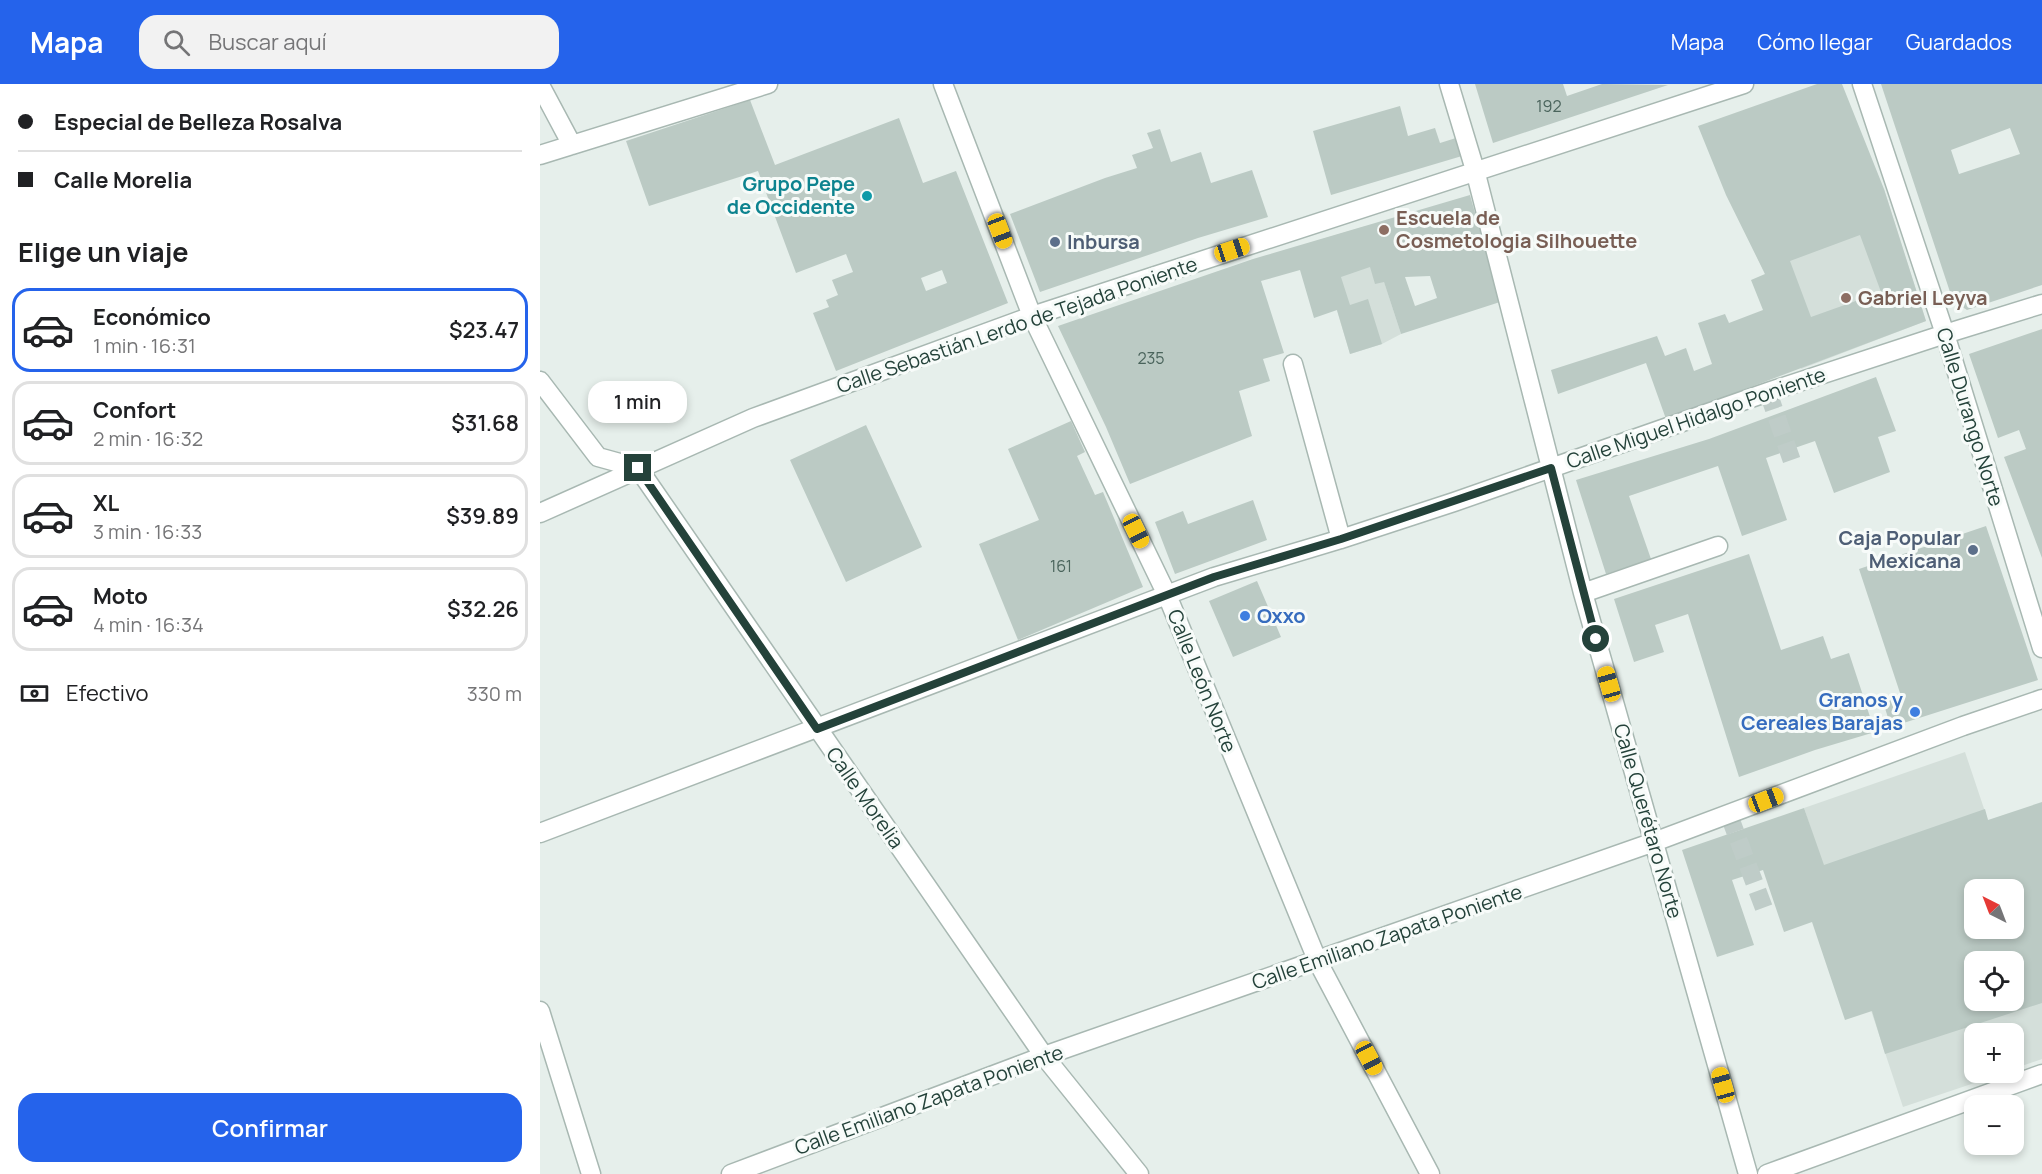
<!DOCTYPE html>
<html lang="es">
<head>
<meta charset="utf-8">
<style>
  :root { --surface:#fff; --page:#f2f2f2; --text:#202124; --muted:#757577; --line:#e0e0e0; --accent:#2563eb }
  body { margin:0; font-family:Manrope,sans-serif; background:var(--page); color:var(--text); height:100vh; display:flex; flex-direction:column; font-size:22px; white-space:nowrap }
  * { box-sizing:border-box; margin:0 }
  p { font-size:20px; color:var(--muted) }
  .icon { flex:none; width:33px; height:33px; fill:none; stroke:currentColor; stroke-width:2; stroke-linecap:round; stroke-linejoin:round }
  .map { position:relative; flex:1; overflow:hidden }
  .drawer { display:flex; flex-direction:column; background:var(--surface); width:540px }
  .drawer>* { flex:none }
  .guide { display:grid; align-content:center; height:132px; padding:0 18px; background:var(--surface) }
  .needle { width:39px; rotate:318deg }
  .fabs { position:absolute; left:1424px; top:795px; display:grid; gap:12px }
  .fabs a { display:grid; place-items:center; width:60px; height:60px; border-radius:12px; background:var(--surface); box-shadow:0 3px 9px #0003; font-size:30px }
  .end { position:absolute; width:27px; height:27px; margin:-14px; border:8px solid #24423a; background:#fff; box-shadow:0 0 0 3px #fff }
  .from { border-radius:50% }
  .bubble { position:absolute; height:42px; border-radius:18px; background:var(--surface); box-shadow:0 3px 9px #0003; font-size:20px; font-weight:600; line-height:42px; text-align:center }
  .car { position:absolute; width:18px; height:36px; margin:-18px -9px; border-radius:8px; box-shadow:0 0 4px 2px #0007; background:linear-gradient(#f5c518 24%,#345 0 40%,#f5c518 0 76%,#345 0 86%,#f5c518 0) }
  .guide b { display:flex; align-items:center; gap:21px; height:57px; font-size:22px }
  .guide b+b { border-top:2px solid var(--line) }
  .guide i { width:15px; height:15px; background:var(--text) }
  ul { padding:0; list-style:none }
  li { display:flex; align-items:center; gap:18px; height:84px; margin:0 12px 9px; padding:0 6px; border:3px solid var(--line); border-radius:18px }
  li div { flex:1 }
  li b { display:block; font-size:22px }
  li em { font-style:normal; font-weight:600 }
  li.active { border-color:var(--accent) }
  li>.icon { width:54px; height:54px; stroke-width:1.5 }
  h2 { padding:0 18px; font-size:27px; line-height:72px }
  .pay { display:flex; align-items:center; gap:15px; height:66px; padding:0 18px; font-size:22px }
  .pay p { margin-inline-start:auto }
  .primary-button { display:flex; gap:12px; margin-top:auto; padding:12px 18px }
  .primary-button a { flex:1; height:69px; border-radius:18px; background:var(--accent); color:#fff; font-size:24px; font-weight:600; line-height:69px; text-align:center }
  header { display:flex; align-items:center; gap:36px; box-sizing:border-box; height:84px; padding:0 30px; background:var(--accent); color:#fff }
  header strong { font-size:28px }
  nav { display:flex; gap:33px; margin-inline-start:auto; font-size:21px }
  .search { width:420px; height:54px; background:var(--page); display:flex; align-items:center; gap:15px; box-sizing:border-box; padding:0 21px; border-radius:18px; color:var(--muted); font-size:22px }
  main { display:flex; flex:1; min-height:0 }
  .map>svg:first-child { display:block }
  .built { fill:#d4dfda; fill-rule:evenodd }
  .building { fill:#bbcac4; fill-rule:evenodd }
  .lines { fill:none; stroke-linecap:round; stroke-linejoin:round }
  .minor-tunnel { stroke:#bfccc8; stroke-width:18; stroke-dasharray:18 9; stroke-linecap:butt }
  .minor-casing { stroke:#a8b8b2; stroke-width:21 }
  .minor { stroke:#fff; stroke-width:18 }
  .route { stroke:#24423a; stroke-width:8 }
  .culture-dot { fill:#0f9aa8; stroke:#f7fbf9; stroke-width:2 }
  .education-dot { fill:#8d6e63; stroke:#f7fbf9; stroke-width:2 }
  .service-dot { fill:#5c6f8a; stroke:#f7fbf9; stroke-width:2 }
  .shop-dot { fill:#3f7fe0; stroke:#f7fbf9; stroke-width:2 }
  .labels { text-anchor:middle; stroke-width:6; stroke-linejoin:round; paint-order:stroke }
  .number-label { font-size:16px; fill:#4a645c }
  .culture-label { font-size:20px; font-weight:bold; fill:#0d838f; stroke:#f7fbf9; text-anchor:end }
  .education-label { font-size:20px; font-weight:bold; fill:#785e54; stroke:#f7fbf9; text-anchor:start }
  .service-label { font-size:20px; font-weight:bold; fill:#4e5e75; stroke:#f7fbf9; text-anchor:start }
  .street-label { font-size:20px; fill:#24423a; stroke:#f7fbf9 }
  .shop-label { font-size:20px; font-weight:bold; fill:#366cbe; stroke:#f7fbf9; text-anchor:start }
</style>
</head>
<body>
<header>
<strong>Mapa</strong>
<div class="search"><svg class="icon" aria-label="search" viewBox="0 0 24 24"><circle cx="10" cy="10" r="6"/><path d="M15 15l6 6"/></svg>Buscar aquí</div>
<nav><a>Mapa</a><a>Cómo llegar</a><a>Guardados</a></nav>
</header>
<main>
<section class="drawer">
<div class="guide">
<b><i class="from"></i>Especial de Belleza Rosalva</b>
<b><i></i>Calle Morelia</b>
</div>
<h2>Elige un viaje</h2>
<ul>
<li class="active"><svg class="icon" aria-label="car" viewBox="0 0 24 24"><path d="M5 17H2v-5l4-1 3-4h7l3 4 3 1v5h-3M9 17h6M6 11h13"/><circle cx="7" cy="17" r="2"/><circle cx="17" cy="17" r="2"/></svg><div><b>Económico</b><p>1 min · 16:31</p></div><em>$23.47</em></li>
<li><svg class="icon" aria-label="car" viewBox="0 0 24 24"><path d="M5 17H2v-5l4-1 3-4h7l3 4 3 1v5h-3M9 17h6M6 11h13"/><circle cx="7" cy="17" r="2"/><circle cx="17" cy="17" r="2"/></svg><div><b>Confort</b><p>2 min · 16:32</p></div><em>$31.68</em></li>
<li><svg class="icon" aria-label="car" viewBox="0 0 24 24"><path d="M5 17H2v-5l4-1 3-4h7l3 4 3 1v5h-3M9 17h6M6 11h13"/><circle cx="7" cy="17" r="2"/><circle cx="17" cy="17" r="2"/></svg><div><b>XL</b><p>3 min · 16:33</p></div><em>$39.89</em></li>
<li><svg class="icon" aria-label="car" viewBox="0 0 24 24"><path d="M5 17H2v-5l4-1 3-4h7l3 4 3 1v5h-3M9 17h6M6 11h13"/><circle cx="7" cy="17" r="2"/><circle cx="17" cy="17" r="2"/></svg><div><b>Moto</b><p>4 min · 16:34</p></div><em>$32.26</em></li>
</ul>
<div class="pay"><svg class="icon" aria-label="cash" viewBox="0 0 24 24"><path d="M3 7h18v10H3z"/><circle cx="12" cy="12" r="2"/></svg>Efectivo<p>330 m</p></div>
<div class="primary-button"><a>Confirmar</a></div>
</section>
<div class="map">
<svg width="1502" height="1090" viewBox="0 0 1502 1090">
  <rect width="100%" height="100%" fill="#e6efeb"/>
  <path class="built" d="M1344,105L1386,237L1261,285L1225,190L1210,158Z
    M826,142L861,250L842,260L810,270L776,157Z
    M1425,668L1471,805L1434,806V844L1502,901V975L1473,985V950H1434V988L1464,989L1363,1023L1264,724ZM1434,878H1473V916H1434Z"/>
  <path class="building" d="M935,0H1023L1027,12L1062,0L1128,1L953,59Z
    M1277,0H1302L1344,105L1386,237L1126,335L1106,279L1018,310L1011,286L1117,252L1125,272L1146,264L1154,287L1172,280L1158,239L1185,230L1189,239L1223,226L1211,196L1225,190L1186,111L1158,42ZM1320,151L1341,208L1271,233L1250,177Z
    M1341,0H1502V201L1427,226L1413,217ZM1470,44L1480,70L1419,90L1411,66Z
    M210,16L235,81L359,34L383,99L416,87L468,219L296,287L273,229L289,223L286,216L298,211L292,196L313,188L306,170L256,189L218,87L109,122L86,57ZM402,186L407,199L386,207L381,194Z
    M860,22L868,52L895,44L900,59L916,54L922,72L791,111L773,47Z
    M620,45L631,78L661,68L671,99L712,86L728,133L658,154L500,208L470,130L565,94L597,84L592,71L613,64L607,49Z
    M930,111L960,218L861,250L844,198L835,200L830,183L801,193L810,221L828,215L842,260L810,270L797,226L774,234L760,186L721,197L744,269L723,275L730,297L699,307L712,352L590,400L566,343L518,242L713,175ZM890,192L897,214L875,222L865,193Z
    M1502,245V474L1464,373L1486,365L1479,346L1458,354L1429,270Z
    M1336,293L1356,347L1338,353L1350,388L1294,409L1275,357L1226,374L1247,436L1202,452L1178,382L1089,412L1111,475L1066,490L1036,396L1169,355Z
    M531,337L545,368L537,372L555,411L563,408L603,503L478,556L439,460L499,436L468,365Z
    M326,341L382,463L306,498L250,376Z
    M713,416L727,456L635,490L615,438L643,427L648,440Z
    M1446,442L1498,596L1351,643L1343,618L1361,612L1319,485Z
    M1209,470L1241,566L1283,552L1291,575L1309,569L1335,648L1275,666L1199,693L1148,530L1115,541L1124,568L1094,578L1074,515Z
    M717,497L741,553L693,573L669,517Z
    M1502,718V919L1345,970L1332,927L1305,936L1272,838L1244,848L1223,786L1192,796L1214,861L1177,873L1142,766L1264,724L1284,781L1445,725L1448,736ZM1434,806H1473V844H1434ZM1434,878H1473V916H1434Z"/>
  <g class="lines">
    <path class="minor-tunnel" d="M1228,308L1254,383
      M1189,731L1225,827"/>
    <defs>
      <path id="minor" d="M403,0L492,232L627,511L778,878L890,1090
        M909,0L935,86L1043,509L1208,1090
        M1322,0L1405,250L1502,564
        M0,1L32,61
        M0,71L228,0
        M753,280L801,455
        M0,297L58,373L98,384L504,972L599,1090
        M0,429L213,334L492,232L1204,0
        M1043,509L1178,462
        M0,749L674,493L801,455L914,418L1228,308L1405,250L1502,220
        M0,927L51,1090
        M191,1090L504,972L1114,758L1423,642L1502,615
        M1227,1090L1502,990"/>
    </defs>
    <use href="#minor" class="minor-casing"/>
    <use href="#minor" class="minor"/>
  </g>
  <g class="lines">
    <path class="route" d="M98,384L277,645L674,493L801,455L1011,384L1056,555"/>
  </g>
  <circle class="culture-dot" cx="327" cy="112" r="6"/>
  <g class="education-dot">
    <circle cx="844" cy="146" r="6"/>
    <circle cx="1306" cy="214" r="6"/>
  </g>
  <g class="service-dot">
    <circle cx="515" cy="158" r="6"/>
    <circle cx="1433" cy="466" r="6"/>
  </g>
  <g class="shop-dot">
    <circle cx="705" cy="532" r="6"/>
    <circle cx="1375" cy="628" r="6"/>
  </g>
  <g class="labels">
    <g class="number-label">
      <text x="1009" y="28">192</text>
      <text x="611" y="280">235</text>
      <text x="521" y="488">161</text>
    </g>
    <g class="culture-label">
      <text x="315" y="107">Grupo Pepe<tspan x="315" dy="23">de Occidente</tspan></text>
    </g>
    <g class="education-label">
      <text x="856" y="141">Escuela de<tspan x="856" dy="23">Cosmetologia Silhouette</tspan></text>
      <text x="1318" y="221">Gabriel Leyva</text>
    </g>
    <g class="service-label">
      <text x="527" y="165">Inbursa</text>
      <text x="1421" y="461" text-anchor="end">Caja Popular<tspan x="1421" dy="23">Mexicana</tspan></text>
    </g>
    <g class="street-label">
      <text transform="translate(477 241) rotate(-19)" y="7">Calle Sebastián Lerdo de Tejada Poniente</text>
      <text transform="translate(1430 333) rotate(73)" y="7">Calle Durango Norte</text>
      <text transform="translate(1156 334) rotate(-19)" y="7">Calle Miguel Hidalgo Poniente</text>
      <text transform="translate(662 597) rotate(68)" y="7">Calle León Norte</text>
      <text transform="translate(325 714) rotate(55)" y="7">Calle Morelia</text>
      <text transform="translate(1108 737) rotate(74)" y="7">Calle Querétaro Norte</text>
      <text transform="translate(847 853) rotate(-19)" y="7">Calle Emiliano Zapata Poniente</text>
      <text transform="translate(389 1016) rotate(-20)" y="7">Calle Emiliano Zapata Poniente</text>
    </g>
    <g class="shop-label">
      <text x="717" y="539">Oxxo</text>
      <text x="1363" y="623" text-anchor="end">Granos y<tspan x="1363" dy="23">Cereales Barajas</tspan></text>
    </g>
  </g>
</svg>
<div class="fabs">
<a><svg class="needle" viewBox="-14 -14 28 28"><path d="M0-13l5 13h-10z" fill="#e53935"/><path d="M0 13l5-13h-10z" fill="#757577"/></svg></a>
<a><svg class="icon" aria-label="locate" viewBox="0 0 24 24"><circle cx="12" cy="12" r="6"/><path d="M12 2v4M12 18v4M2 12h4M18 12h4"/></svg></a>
<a>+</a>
<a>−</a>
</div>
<i class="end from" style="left:1056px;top:555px"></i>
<i class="end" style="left:98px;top:384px"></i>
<div class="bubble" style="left:48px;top:297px;width:99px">1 min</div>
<i class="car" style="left:460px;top:147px;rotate:159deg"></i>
<i class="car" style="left:692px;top:166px;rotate:72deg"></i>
<i class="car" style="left:596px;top:447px;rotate:154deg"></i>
<i class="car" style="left:1069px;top:600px;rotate:344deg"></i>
<i class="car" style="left:1226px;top:716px;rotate:69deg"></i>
<i class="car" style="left:829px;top:974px;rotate:152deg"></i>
<i class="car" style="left:1183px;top:1001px;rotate:344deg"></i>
</div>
</main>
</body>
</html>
